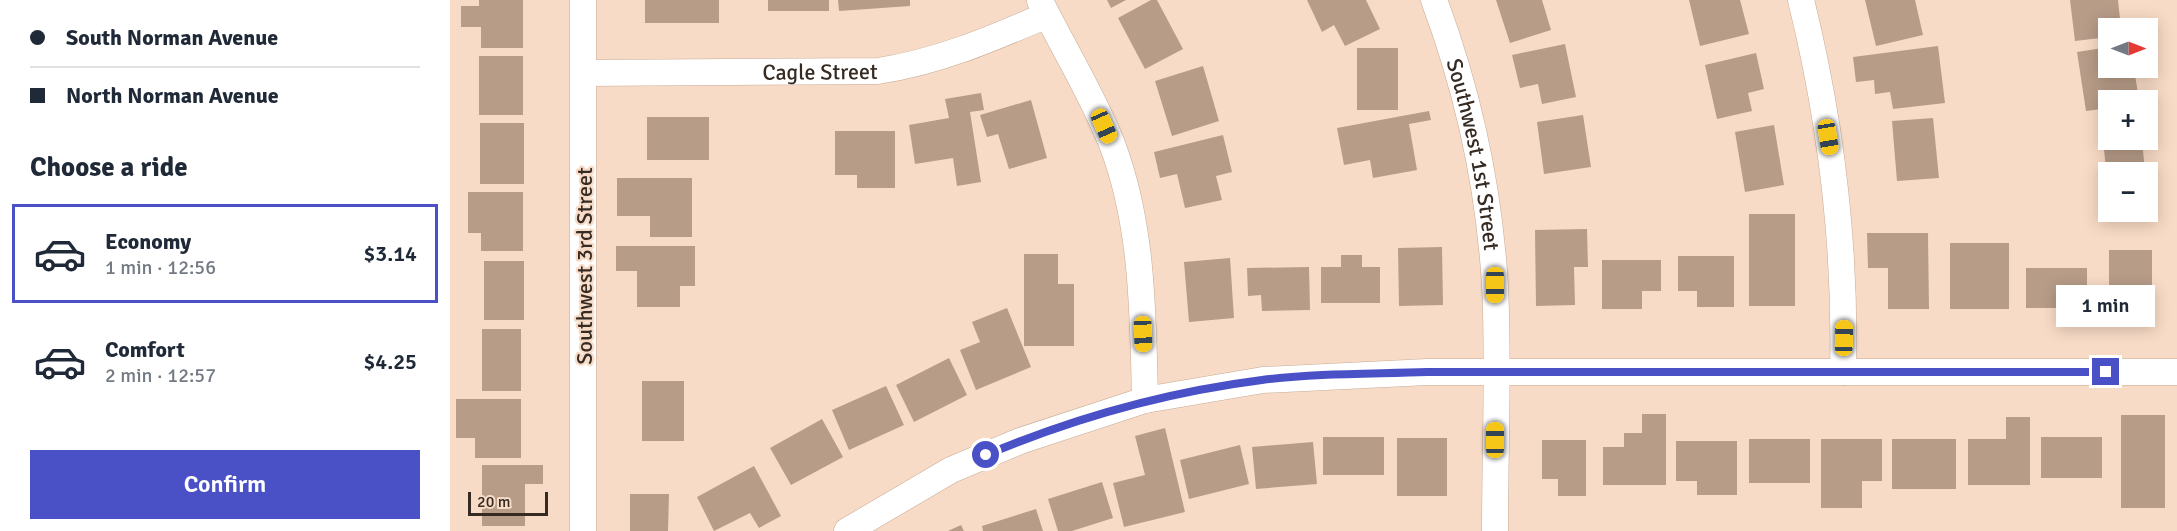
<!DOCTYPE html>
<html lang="en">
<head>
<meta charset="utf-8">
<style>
  :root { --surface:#fff; --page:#f6f6f7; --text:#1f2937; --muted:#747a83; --line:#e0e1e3; --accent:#4a51c7 }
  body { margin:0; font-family:Signika,sans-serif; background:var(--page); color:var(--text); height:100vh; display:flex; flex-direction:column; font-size:22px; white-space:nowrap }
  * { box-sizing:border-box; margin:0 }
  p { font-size:20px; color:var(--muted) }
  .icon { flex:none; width:33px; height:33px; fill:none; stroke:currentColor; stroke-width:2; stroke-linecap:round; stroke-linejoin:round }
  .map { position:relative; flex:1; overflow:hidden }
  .side { display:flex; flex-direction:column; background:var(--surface); width:450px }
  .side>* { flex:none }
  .banner { display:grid; align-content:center; height:132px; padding:0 30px; background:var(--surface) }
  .needle { width:39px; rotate:90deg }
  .buttons { position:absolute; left:1648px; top:18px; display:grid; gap:12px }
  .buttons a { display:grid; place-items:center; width:60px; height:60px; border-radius:0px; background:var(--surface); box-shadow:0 3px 15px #0003; font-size:30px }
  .scale { position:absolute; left:18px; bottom:15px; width:80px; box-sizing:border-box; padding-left:6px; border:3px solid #362b23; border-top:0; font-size:16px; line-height:21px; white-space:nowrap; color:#362b23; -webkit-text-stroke:4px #f8dbc6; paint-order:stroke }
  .end { position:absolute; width:27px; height:27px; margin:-14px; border:8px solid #4a51c7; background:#fff; box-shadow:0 0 0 3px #fff }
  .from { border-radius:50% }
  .bubble { position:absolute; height:42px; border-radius:0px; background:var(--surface); box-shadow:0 3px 15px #0003; font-size:20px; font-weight:600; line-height:42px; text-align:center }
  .car { position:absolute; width:18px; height:36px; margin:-18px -9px; border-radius:8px; box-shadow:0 0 4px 2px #0007; background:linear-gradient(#f5c518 24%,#345 0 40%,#f5c518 0 76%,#345 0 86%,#f5c518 0) }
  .banner b { display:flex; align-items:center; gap:21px; height:57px; font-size:22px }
  .banner b+b { border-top:2px solid var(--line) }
  .banner i { width:15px; height:15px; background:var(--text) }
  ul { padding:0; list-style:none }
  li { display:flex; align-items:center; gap:18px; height:99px; margin:0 12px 9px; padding:0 18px; border:3px solid transparent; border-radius:0px }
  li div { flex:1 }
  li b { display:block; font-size:22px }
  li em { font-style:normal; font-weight:600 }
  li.current { border-color:var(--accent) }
  li>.icon { width:54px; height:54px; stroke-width:1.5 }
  h2 { padding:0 30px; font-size:27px; line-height:72px }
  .button { display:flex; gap:12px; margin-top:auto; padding:12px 30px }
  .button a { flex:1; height:69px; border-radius:0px; background:var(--accent); color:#fff; font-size:24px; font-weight:600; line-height:69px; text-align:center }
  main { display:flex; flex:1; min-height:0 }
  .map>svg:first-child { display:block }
  .building { fill:#b79c88 }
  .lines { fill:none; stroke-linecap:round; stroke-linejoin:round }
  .street-casing { stroke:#c6ab96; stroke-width:27 }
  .street { stroke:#fff; stroke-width:26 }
  .route { stroke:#4a51c7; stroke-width:8 }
  .labels { text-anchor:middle; stroke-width:4.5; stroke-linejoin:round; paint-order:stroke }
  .street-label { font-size:22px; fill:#362b23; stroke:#f8dbc6 }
</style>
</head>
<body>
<main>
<section class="side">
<div class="banner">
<b><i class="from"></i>South Norman Avenue</b>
<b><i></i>North Norman Avenue</b>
</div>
<h2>Choose a ride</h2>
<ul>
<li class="current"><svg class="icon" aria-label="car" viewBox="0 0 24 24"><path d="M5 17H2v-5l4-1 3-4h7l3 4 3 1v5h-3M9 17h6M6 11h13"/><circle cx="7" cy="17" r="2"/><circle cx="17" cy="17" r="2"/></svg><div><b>Economy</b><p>1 min · 12:56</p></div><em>$3.14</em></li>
<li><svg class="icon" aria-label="car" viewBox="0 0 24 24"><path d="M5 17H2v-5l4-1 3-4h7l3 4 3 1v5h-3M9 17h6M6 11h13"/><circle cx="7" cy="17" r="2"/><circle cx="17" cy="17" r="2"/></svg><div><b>Comfort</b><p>2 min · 12:57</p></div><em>$4.25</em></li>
</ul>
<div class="button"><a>Confirm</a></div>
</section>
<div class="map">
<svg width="1727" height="531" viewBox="0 0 1727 531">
  <rect width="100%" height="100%" fill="#f8dbc6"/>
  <path class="building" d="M29,0H73V48H31V27H11V6H29Z
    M195,0H269V23H195Z
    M318,0H379V11H318Z
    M388,0H460V6L389,11Z
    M657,0H676L661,8Z
    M701,0H707L733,49L695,69L668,18Z
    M857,0H916L930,29L895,46L884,25L872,32Z
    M1046,0H1092L1101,30L1060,43Z
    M1239,0H1290L1299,34L1250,46Z
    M1415,0H1465L1473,35L1426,46Z
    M1620,0H1668L1671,28H1659V37L1625,41Z
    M1698,38L1702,59L1698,60Z
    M1115,44L1126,97L1092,104L1088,84L1070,88L1062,55Z
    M1488,46L1495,103L1443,109L1440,92L1425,94L1424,80L1406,82L1403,57Z
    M1659,47V68H1684L1689,100H1659V108L1636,111L1627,52Z
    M907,48H948V110H907Z
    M1306,53L1314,89L1298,93L1302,111L1267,119L1255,65Z
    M29,56H73V115H29Z
    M753,66L769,121L722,136L705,81Z
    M531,93L534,110L520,112L531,182L507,186L503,158L465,164L459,125L499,118L495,99Z
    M581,100L597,158L559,169L548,134L537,137L530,115Z
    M979,111L981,120L959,124L967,170L923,178L920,160L894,165L887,128Z
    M1133,115L1141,167L1094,174L1087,122Z
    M197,117H259V160H197Z
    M1483,118L1489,178L1447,181L1442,121Z
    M1659,119V140H1692L1695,172H1659L1657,179L1651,120Z
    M30,123H74V184H30Z
    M1324,125L1334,185L1295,192L1285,132Z
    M385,131H445V188H407V175H385Z
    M773,135L782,172L766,176L772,200L735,208L727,174L710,178L704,152Z
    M167,178H242V237H200V216H167Z
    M18,192H73V251H31V233H18Z
    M1299,214H1345V306H1299Z
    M1137,229L1138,267H1124L1125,305L1086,306L1085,230Z
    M1417,233H1478L1479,309H1438V268H1418Z
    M1500,243H1559V309H1500Z
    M166,246H245V286H230V307H187V271H166Z
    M992,247L993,305L949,306L948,248Z
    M1659,250H1702V307H1659Z
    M574,254H608V284H624V346H574Z
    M891,255H912V267H930V303H871V267H891Z
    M1228,256H1284V307H1247V291H1228Z
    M780,258L784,318L739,322L734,262Z
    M1152,260H1211V291H1192V309H1152Z
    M34,261H74V320H34Z
    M859,267L860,310L812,311L811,295L798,296L797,268Z
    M1576,268H1637V308H1576Z
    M557,308L581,367L526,390L510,350L530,342L522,322Z
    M32,329H71V391H32Z
    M499,358L517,395L464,422L446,385Z
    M192,381H234V441H192Z
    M436,386L454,425L399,450L382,410Z
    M6,399H71V458H25V438H6Z
    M1192,414H1216V485H1153V447H1174V433H1192Z
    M1671,415H1715V508H1671Z
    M1556,417H1580V485H1518V439H1556Z
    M372,419L393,457L341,485L320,448Z
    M715,428L735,512L674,527L663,483L695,475L685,436Z
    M873,437H934V475H873Z
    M1591,437H1652V478H1591Z
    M947,438H997V496H947Z
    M1299,439H1360V483H1299Z
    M1371,439H1432V481H1412V508H1371Z
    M1442,439H1506V489H1442Z
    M1092,440H1136V496H1108V479H1092Z
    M1226,441H1287V495H1247V481H1226Z
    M863,442L867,484L806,489L802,447Z
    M790,445L799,484L739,499L730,460Z
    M32,465H93V484H75V526H32Z
    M304,466L331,516L309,528L300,513L264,531L247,497Z
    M652,482L663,518L622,531H608L598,499Z
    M180,494H219L218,531H180Z
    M586,509L593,531H533L532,526Z
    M511,525L514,531H498Z"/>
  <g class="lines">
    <defs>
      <g id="street">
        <path id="s1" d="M984,0C1018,91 1039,187 1045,285C1049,366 1045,449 1045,531"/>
        <path d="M1351,0C1381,121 1396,247 1393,372"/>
        <path d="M590,1C614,49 642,94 662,144C693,225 693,315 695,400"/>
        <path id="s2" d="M134,73L428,71C488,62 541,39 597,15"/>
        <path d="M133,531V0"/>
        <path d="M397,531L501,470L570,441L695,400L813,380L977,372H1727"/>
      </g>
    </defs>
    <use href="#street" class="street-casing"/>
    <use href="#street" class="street"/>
  </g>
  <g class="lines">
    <path class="route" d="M536,455C624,418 717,392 812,380C867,373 922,374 977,372H1656"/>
  </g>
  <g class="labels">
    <g class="street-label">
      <text dy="8" stroke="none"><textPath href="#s2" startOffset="236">Cagle Street</textPath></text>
      <text dy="8" stroke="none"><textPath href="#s1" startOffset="160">Southwest 1st Street</textPath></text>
      <text transform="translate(134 266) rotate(-90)" y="8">Southwest 3rd Street</text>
    </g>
  </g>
</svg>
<div class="buttons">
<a><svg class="needle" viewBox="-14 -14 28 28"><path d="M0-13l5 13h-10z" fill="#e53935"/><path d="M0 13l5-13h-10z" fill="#747a83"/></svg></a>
<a>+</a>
<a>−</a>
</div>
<div class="scale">20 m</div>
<i class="end from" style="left:536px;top:455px"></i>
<i class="end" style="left:1656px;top:372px"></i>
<div class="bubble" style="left:1606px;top:285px;width:99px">1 min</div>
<i class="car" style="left:654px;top:126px;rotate:156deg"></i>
<i class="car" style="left:1378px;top:137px;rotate:171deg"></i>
<i class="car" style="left:1045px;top:285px;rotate:180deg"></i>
<i class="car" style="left:693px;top:334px;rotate:178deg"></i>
<i class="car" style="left:1394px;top:338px;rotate:1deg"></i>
<i class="car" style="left:1045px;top:440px;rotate:0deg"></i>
</div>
</main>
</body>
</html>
